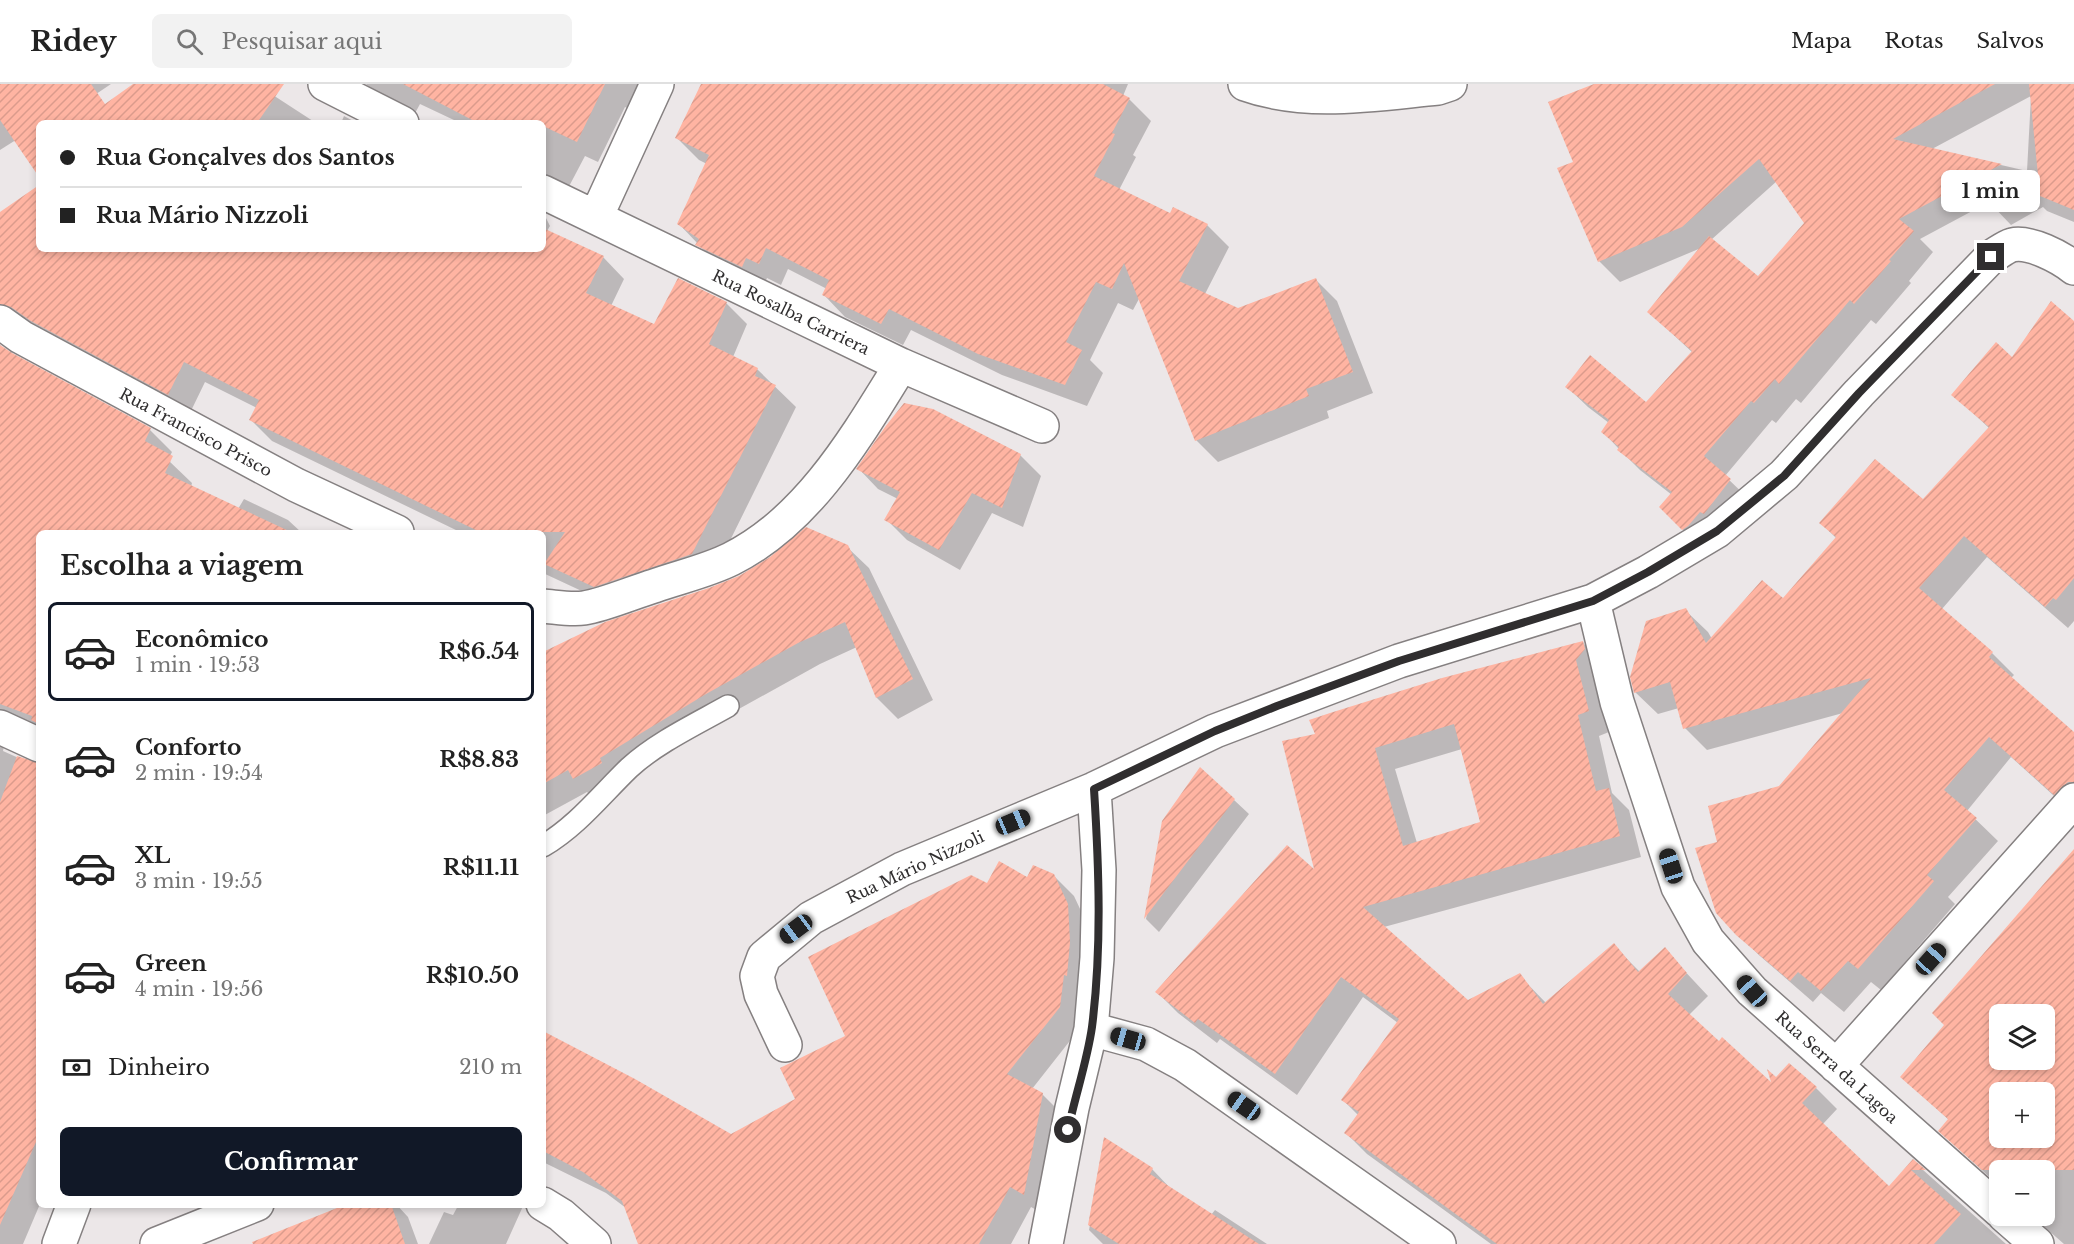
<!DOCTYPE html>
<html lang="pt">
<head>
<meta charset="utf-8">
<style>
  :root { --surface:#fff; --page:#f2f2f2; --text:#222; --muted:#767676; --line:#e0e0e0; --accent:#111827 }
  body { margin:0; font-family:"Libre Baskerville",serif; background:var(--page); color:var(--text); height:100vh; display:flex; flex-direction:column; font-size:22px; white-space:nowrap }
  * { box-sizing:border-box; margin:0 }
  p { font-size:20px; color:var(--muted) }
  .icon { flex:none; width:33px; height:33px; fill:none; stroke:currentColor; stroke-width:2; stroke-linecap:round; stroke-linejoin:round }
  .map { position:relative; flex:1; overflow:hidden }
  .panel { position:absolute; left:36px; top:446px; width:510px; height:678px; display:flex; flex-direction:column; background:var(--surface); border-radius:9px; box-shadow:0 3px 9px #0003 }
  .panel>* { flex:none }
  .top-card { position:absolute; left:36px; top:36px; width:510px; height:132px; border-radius:9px; box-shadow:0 3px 9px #0003; display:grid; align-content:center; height:132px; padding:0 24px; background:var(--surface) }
  .tools { position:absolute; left:1989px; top:920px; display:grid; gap:12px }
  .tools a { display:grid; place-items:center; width:66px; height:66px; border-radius:9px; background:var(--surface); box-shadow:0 3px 9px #0003; font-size:30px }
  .end { position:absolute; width:27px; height:27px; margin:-14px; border:8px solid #302e2f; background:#fff; box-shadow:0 0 0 3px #fff }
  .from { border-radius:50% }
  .bubble { position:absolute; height:42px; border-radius:9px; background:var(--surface); box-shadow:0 3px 9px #0003; font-size:20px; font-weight:700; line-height:42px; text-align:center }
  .car { position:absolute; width:18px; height:36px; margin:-18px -9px; border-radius:8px; box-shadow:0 0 4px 2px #0007; background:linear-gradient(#222 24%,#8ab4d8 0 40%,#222 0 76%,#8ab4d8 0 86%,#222 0) }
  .top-card b { display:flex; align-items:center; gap:21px; height:57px; font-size:22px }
  .top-card b+b { border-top:2px solid var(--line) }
  .top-card i { width:15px; height:15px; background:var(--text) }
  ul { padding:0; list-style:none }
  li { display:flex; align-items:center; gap:18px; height:99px; margin:0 12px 9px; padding:0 12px; border:3px solid transparent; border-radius:9px }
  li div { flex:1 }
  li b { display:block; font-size:22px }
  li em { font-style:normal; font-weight:700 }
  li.active { border-color:var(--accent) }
  li>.icon { width:54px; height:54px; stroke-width:1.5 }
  h2 { padding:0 24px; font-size:27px; line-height:72px }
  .pay { display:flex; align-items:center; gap:15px; height:66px; padding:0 24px; font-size:22px }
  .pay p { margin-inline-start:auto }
  .action { display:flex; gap:12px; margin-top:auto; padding:12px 24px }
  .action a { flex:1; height:69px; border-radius:9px; background:var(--accent); color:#fff; font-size:24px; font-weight:700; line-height:69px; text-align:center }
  header { display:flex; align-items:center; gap:36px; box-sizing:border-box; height:84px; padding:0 30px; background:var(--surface); border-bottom:2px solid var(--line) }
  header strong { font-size:28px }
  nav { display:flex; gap:33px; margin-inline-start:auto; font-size:21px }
  .search { width:420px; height:54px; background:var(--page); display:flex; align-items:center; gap:15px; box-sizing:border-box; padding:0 21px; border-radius:9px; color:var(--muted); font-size:22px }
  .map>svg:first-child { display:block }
  .shadow { fill:#0003; fill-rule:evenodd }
  .building { fill:url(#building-hatch); fill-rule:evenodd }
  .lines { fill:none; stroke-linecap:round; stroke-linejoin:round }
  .lane-casing { stroke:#858081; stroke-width:24 }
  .street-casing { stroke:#858081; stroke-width:36 }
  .secondary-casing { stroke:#858081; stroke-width:36 }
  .lane { stroke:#fff; stroke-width:21 }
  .street { stroke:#fff; stroke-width:33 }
  .secondary { stroke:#fff; stroke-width:33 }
  .route { stroke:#302e2f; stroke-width:8 }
  .labels { text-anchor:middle; stroke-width:4.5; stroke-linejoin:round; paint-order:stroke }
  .street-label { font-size:16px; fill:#302e2f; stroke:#fff }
</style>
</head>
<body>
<header>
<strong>Ridey</strong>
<div class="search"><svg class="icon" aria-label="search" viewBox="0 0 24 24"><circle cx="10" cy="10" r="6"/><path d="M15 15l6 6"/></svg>Pesquisar aqui</div>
<nav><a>Mapa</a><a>Rotas</a><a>Salvos</a></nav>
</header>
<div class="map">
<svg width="2074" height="1160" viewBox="0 0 2074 1160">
  <defs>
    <pattern id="building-hatch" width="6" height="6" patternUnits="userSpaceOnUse" patternTransform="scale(1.5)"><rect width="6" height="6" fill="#ffb4a2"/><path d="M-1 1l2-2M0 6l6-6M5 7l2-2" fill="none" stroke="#db9b8c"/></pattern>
  </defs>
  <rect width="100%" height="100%" fill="#ece7e8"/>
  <path class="shadow" d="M0,0H111L53,39H39V49L19,54L0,66Z
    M136,0H256L316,39H113Z
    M366,0H659L643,31L625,23L598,78L585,72L565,110L547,121L545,132L550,142L547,147L603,173L624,195L611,222L654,242L726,219L747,240L733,273L758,286L796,323L713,491L616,523L543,489V448H460L272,357L251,336L257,324L205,298L189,331L26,241L0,214V145L39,103V165H543V39H455L456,37L420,20L413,33L383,18Z
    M703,0H1128L1123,12L1129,15L1151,37L1133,71L1136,73L1119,106L1171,132L1207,141L1229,163L1205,210L1238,226L1315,195L1337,217L1373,309L1327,327L1329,334L1218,378L1196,356L1140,213L1133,226L1118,219L1090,276L1103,289L1087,322L1002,291L911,246L903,261L845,233L824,211L827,205L788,185L781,201L767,194L763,204L719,182L679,140L707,80L699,76L677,54Z
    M1598,0H2074V138L2047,127L2043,123L2011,141L1989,118L1920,155L1933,168L1909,197L1911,199L1876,240L1871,236L1801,319L1796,315L1776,339L1772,336L1725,392L1751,417L1703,466L1661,423L1672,411L1640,386L1619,365L1603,348L1609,339L1588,323L1567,303L1646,321L1693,269L1649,228L1701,164L1620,198L1599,177L1575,79ZM2031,12L2027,87L1932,65ZM1777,97L1806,139L1758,194L1711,156Z
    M344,32L357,39H341Z
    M2074,239V537L2068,544L1987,473L1942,525L1992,569L2014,591L2011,594L2074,650V730L2011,673L1967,727L1998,757L1948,813L1955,820L1881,906L1871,898L1844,928L1821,909L1813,918L1760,872L1737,850L1779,704L1843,629L1707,666L1685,644L1679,624L1658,630L1635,608L1685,526L1708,548L1712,555L1783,516L1837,455L1821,439L1923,417L1990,345L1953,310Z
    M0,286L100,318L150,346L172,368L168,376L192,399L191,403L238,425L244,415L288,436L301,448H39V651L5,657L3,667L32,680L39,687L40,1120L23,1160H0Z
    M1020,371L1041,392L1023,443L992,429L960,486L907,456L886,435L898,415L878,405L858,384Z
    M847,463L869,484L933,616L898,635L877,614L857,563L820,580L728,631L620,695L595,716L587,708L543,732V570Z
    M1583,559L1604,580L1596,598L1609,648L1599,652L1612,709L1629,726L1641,773L1384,843L1467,918L1519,891L1546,919L1613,861L1640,888L1665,866L1708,912L1689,931L1719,959L1775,1003L1776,995L1816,1004L1837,1025L1823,1040L1889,1104L1913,1077L2006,1160H1491L1367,1070L1346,1049L1358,1031L1343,1016L1398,939L1363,913L1297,1011L1220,955L1217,959L1178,929L1157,908L1316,789L1317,652ZM1462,665L1482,739L1417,759L1395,685Z
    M1234,716L1249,730L1159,848L1146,835L1163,738Z
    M2074,768V1160H2064L2031,1131H2044V1086H2000V1103L1940,1047L1949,1036L1902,993L1946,941ZM2000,930H2044V975H2000ZM2000,1008H2044V1053H2000Z
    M1053,791L1074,812L1088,842L1080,944L1032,1005L1042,1010L1063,1031L1044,1130L1031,1123L1011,1160H640L626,1124L606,1109L543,1078V949L731,1051L797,1015L847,952L987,801Z
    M1106,1056L1152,1085L1172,1106L1211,1131L1215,1126L1267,1160H1103L1089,1146Z
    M358,1120H396L408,1133L418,1160H324Z
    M459,1120H524L506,1160H429L444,1128L453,1131Z"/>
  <path class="building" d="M0,0H91L105,20L133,0H284L257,39H39V93L0,36Z
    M403,0H605L577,58L543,42V39H478Z
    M701,0H1103L1130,14L1112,49L1115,50L1094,92L1170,129L1173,123L1208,140L1179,197L1238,224L1316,194L1353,288L1306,305L1309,312L1195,357L1124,179L1112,205L1096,198L1066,258L1082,266L1065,301L978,270L889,225L881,240L822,211L829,196L766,164L759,180L746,174L742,183L695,161L699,155L677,140L709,71L675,54Z
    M1594,0H1995L1893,55L2002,80L1899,135L1914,147L1889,176L1891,177L1854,220L1850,216L1779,300L1775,295L1754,319L1751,317L1704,372L1731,395L1704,430L1700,428L1688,442L1682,446L1659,423L1672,408L1617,366L1619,363L1601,348L1609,336L1565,303L1590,271L1646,318L1692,267L1647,228L1709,152L1758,192L1804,139L1759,75L1682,143L1598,178L1557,84L1573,78L1548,18Z
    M2029,0H2074V126L2040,112Z
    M39,101V165H543V144L604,172L586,209L654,240L678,194L727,218L709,260L758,284L755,292L776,301L692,470L594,503L544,480L565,448H480L249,336L259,316L184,278L168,311L31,237L11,223L0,220V128Z
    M2051,217L2074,237V494L2056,516L2053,514L2045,523L1964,452L1919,504L1993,568L1989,573L2074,648V698H2068L2054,711L1989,653L1944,706L1977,734L1927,791L1934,797L1858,885L1848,877L1821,907L1798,888L1790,897L1736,851L1716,829L1695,764L1717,758L1708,722L1779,702L1871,594L1683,645L1670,598L1634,609L1630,593L1646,537L1686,524L1706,559L1762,496L1783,514L1836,453L1819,439L1875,375L1923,415L1989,343L1951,311L1996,258L2012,273Z
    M0,261L12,269L151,344L145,357L173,372L165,389L291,448H39V640L31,636L32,632L0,620Z
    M904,319L933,325L1021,370L1002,424L972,409L939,466L884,436L900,408L856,385L885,343Z
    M806,443L848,461L913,595L876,614L845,538L798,559L706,610L600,674L602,679L573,695L568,686L543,700V568L605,538L709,504L739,492L770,473Z
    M1583,557L1585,565L1576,576L1589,627L1578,631L1596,707L1609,704L1620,752L1363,823L1468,916L1520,889L1543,920L1614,859L1638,888L1665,863L1687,889L1668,910L1719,957L1722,953L1771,998L1767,985L1776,993L1789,979L1817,1003L1802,1019L1889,1102L1913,1075L1926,1086H1911L1961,1130L1934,1160H1497L1344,1049L1359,1028L1341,1016L1399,935L1341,893L1275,990L1198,935L1195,939L1155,908L1287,761L1314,785L1282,657L1315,650L1309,636L1330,629L1442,594ZM1454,640L1480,738L1403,762L1375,664Z
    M17,672L39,679V1051L0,1141V718Z
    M1200,683L1235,715L1144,835L1162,737Z
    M2074,765V1086H1982L1938,1047L1948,1035L1900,993L1944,941L1932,929ZM2000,930H2044V975H2000ZM2000,1008H2044V1053H2000Z
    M999,777L1027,793L1033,781L1054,790L1068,820L1070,858L1067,892L1064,891L1060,923L1007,990L1043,1009L1024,1111L1010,1103L979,1160H638L622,1117L583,1088L543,1067V947L635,995L731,1050L795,1015L780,984L845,952L808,873L971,791L987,799Z
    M1104,1053L1153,1084L1150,1090L1259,1160H1119L1088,1141Z
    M347,1120H391L405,1160H253L252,1158Z"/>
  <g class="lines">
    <defs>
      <path id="lane" d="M543,762C577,742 601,711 629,684C656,659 696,640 728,622"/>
      <path id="street" d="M325,0L402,39
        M1245,0C1306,22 1375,10 1438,4L1450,0
        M543,108L901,281L1042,342
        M596,133L657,0
        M1593,517L1617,618L1678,803L1708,857L1752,907L2000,1127
        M543,522C556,523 571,526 584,524C604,521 634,508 654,502C679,493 707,487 731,475C809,436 857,352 901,281
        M0,643L39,661
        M1091,945L1146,960L1185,981L1439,1160
        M785,961L761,910L757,892L764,873L811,834L902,785L1094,705L1215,647L1399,577L1593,517L1648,488L1717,447L1784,391L1859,309L1991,173C1998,169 2005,163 2012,161C2030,157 2060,173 2074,184
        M1836,982L2074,716
        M543,1120L561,1131L594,1160
        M2004,1131L2037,1160
        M157,1160L257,1120
        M1046,1160L1072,1024L1091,945L1097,874L1099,786L1094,705"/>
      <path id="secondary" d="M0,238L21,253L296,401L397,448
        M59,1160L74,1120"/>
    </defs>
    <use href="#lane" class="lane-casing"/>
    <use href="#street" class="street-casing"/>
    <use href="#secondary" class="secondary-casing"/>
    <use href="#lane" class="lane"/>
    <use href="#street" class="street"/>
    <use href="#secondary" class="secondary"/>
  </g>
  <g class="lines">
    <path class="route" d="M1068,1046C1075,1012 1087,978 1092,943C1102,864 1099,784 1094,705L1215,647L1277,622L1399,577L1593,517L1648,488L1717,447L1784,392L1859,309L1991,173"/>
  </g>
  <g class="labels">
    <g class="street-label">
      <text transform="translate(791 228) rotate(26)" y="6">Rua Rosalba Carriera</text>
      <text transform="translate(196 348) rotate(28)" y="6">Rua Francisco Prisco</text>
      <text transform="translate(915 783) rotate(-25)" y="6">Rua Mário Nizzoli</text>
      <text transform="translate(1837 983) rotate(42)" y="6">Rua Serra da Lagoa</text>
    </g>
  </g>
</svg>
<div class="tools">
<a><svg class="icon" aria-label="layers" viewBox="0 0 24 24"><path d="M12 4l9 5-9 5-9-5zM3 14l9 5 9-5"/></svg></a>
<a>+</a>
<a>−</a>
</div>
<i class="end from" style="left:1068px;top:1046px"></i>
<i class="end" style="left:1991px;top:173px"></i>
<div class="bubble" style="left:1941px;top:86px;width:99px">1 min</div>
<i class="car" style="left:1013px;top:738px;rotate:67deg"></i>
<i class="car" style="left:1671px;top:782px;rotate:342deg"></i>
<i class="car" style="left:796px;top:845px;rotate:233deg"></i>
<i class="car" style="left:1931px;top:875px;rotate:42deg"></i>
<i class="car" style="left:1752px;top:907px;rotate:318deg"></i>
<i class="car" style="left:1128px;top:955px;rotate:286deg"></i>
<i class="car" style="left:1244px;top:1022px;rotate:305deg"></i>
<div class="top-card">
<b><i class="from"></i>Rua Gonçalves dos Santos</b>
<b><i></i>Rua Mário Nizzoli</b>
</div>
<section class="panel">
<h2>Escolha a viagem</h2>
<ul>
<li class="active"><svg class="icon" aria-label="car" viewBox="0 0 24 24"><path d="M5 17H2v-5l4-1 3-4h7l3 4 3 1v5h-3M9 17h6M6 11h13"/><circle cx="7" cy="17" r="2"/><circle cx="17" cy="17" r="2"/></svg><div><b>Econômico</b><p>1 min · 19:53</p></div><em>R$6.54</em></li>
<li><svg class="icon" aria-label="car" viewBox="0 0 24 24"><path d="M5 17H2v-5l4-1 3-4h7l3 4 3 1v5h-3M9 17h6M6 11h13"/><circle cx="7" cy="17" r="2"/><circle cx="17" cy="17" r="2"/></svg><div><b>Conforto</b><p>2 min · 19:54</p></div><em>R$8.83</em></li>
<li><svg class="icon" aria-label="car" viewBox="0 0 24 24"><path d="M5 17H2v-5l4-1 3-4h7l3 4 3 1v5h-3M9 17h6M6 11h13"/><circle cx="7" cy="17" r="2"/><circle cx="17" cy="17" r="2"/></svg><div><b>XL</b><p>3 min · 19:55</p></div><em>R$11.11</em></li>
<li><svg class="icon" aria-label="car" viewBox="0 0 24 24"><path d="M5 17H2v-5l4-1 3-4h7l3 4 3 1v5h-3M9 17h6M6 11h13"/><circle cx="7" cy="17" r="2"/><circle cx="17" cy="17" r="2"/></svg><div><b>Green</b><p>4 min · 19:56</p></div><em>R$10.50</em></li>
</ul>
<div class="pay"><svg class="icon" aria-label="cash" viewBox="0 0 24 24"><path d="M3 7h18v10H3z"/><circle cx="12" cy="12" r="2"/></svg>Dinheiro<p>210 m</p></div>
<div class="action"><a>Confirmar</a></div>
</section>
</div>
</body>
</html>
